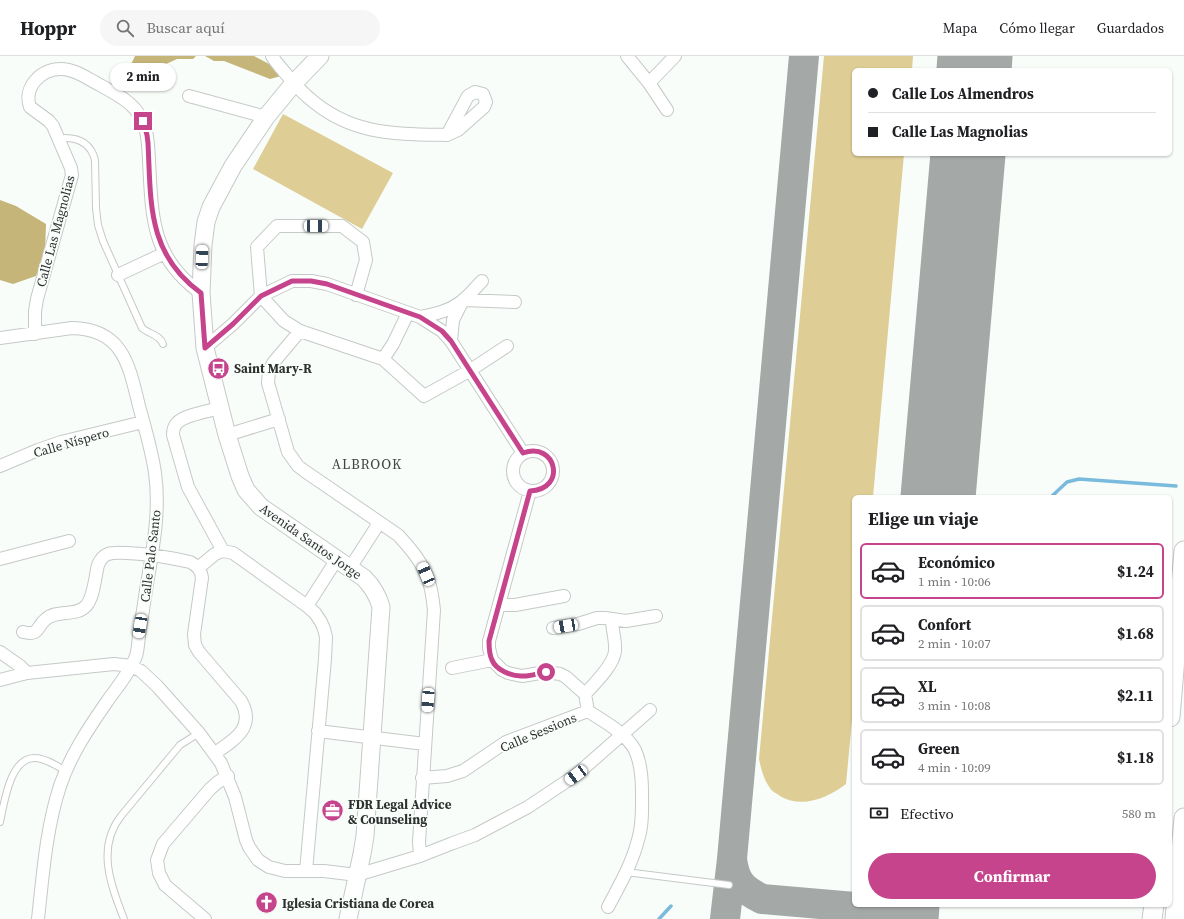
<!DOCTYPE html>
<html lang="es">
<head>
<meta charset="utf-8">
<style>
  :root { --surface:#fff; --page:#f6f6f6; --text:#202124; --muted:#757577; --line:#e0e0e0; --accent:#c6448c }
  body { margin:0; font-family:"Source Serif 4",serif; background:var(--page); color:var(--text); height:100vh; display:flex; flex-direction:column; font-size:15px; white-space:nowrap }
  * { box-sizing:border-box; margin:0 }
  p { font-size:13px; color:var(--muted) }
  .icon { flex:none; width:22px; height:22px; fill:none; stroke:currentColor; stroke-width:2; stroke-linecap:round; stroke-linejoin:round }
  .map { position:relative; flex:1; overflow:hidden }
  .side { position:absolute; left:852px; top:439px; width:320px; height:412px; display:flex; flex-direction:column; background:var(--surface); border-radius:6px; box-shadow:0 1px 3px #0004 }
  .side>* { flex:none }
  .banner { position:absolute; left:852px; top:12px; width:320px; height:88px; border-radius:6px; box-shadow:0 1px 3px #0004; display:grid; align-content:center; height:88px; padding:0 16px; background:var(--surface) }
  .end { position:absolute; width:18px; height:18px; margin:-9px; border:5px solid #c6448c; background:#fff; box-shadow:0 0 0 2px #fff }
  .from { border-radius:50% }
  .bubble { position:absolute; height:28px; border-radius:14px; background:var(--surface); box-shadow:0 1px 3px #0004; font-size:13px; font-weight:700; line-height:28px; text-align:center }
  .car { position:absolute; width:12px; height:24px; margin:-12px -6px; border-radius:5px; box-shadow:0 0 3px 1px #0007; background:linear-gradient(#fff 24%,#345 0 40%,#fff 0 76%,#345 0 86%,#fff 0) }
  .banner b { display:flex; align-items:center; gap:14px; height:38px; font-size:15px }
  .banner b+b { border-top:1px solid var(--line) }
  .banner i { width:10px; height:10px; background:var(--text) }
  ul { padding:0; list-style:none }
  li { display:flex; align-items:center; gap:12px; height:56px; margin:0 8px 6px; padding:0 8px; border:2px solid var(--line); border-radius:6px }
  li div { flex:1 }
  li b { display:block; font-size:15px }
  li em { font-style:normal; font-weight:700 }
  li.current { border-color:var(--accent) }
  li>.icon { width:36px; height:36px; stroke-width:1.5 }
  h2 { padding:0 16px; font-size:18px; line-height:48px }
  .pay { display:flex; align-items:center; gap:10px; height:44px; padding:0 16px; font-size:15px }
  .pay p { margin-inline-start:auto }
  .cta { display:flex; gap:8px; margin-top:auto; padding:8px 16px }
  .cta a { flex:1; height:46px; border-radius:24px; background:var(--accent); color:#fff; font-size:16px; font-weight:700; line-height:46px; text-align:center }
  header { display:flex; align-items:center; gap:24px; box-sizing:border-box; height:56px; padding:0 20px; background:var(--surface); border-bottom:1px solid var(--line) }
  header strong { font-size:19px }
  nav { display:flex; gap:22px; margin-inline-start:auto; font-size:14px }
  .search { width:280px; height:36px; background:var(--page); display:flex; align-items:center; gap:10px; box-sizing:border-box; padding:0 14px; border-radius:22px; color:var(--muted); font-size:15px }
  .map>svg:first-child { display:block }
  .green { fill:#decd94 }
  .forest { fill:#c6b578 }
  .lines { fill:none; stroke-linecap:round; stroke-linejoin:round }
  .stream { stroke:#7abadc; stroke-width:3.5 }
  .taxiway { stroke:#a4a8a6; stroke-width:30 }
  .runway { stroke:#a4a8a6; stroke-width:75 }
  .service-casing { stroke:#c5c9c7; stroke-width:8 }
  .minor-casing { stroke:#c5c9c7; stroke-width:14 }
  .secondary-casing { stroke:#c5c9c7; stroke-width:19 }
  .primary-casing { stroke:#c5c9c7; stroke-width:21 }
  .service { stroke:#fff; stroke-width:6 }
  .minor { stroke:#fff; stroke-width:12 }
  .secondary { stroke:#fff; stroke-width:17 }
  .primary { stroke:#fff; stroke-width:19 }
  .route { stroke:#c6448c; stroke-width:5 }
  .labels { text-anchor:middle; stroke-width:3.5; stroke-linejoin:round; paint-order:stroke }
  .street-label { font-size:13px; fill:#2e302f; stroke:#f8fdfa }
  .poi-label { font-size:13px; font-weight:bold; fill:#2e302f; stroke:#f8fdfa; text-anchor:start }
  .neighbourhood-label { font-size:14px; letter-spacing:1px; fill:#424543; stroke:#f8fdfa }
</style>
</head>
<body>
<header>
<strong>Hoppr</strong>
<div class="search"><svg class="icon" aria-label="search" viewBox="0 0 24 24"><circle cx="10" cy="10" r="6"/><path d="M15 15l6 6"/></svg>Buscar aquí</div>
<nav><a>Mapa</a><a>Cómo llegar</a><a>Guardados</a></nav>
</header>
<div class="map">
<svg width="1184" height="863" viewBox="0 0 1184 863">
  <rect width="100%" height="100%" fill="#f8fdfa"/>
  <path class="green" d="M824,0H913L912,14H854V98H904L873,441H854V643L846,728C828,742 802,753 780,740C777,737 772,736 770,732C764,724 761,713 759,703Z
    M283,58L393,117L362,173L253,113Z"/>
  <path class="forest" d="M135,0H196L193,3H177L151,15L143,26L125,21Z
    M205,0H254L288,18L270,23L224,5H214Z
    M0,144L16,150L46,168L45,197L36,220L13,228L0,224Z"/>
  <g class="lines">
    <path class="stream" d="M1051,441L1067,426L1079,423L1176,430
      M659,863L671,850"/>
    <path class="taxiway" d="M732,803C735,826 742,833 762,843L901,855
      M725,863L732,803L804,0"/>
    <path class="runway" d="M974,14L975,0
      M938,441L968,98
      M901,863L902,849"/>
    <defs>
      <path id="service" d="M65,82C80,82 91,88 95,104L96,152L98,169L103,185L142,272C149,278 160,279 163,288
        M0,766C4,748 10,701 35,702C45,702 57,710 66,715
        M626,816L729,829
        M124,863C111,830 96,792 121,760L180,689L199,677"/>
      <path id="minor" d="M272,0L276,6C286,18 297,32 309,42C351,79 394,78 447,79L458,74L484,51L486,46L483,38L475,36L468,40L447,79
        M627,0L649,27L667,54
        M649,27L675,0
        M189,40L266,61
        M118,219L165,197
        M356,239L366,204L363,186L342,170H277L257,191L261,240L284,265L300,275L383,303L424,340L469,315L507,290
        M463,244L515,246
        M420,261C435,258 450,255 462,245C469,240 475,232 482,225
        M300,275L273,307L269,316L268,327L288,396L298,410L306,416L398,479C411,493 423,507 429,526C432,535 433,545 434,554L419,786L420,800
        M35,278V255L37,243L72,119L71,112L53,70L49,65L30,51C23,31 41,13 61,13C75,13 88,23 100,29C112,36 126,42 135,53C148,68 148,86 149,105C152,160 151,202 201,237
        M0,282L72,272C123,273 129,309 139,350C145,372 152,395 155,417C161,459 151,501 145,541C143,554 141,567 139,580C138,587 138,594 136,600C130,617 116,632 106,647C88,673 70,700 60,730C46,773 43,818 38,863
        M451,285L453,264L462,246
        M205,292L233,268L261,240L292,225H311L327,228L420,261L442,275L451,285L523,397
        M383,303L393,288L408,257
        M220,352C209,355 184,359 177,367C174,370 173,375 173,379L188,431L223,495L233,497L307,550L315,557L321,566L324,573L326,581L325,603L306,815
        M227,379L279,363
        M513 415a20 20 0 1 1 40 0a20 20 0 1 1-40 0Z
        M0,410L38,394L61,386L143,366
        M530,435L489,585V592L492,604L502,614L508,617L522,620L546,616L560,618L566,621L585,638L588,655C603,665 626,677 635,694C641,707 642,721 642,736C642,752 643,769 638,784C632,808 619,830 608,851
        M0,503L69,485
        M198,512L215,498L223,495
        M350,512L379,467
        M500,549H515L564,540
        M307,550L337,503
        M553,572L578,568L597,562H605L626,565L656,560
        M23,576C40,580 36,571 46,563C57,553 76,561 86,550C94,541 95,521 98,509C100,504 103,500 108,498C114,496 121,497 127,497C149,498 168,501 190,506C198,510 201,514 202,522L194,578L195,589L199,596L241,645C256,672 234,684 215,697
        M0,596L20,610L27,617
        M452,612L492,604
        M0,624L27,617L114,608L131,610L141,615L157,630L199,677L221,707L235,741L246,784L249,791L258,804L269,811L285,815H324L357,819L420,800L453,787L475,779L528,751L576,719L650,654
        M585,638C594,628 614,609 615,595C616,585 612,574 612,563
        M318,675L425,688
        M422,722L447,720L463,715L506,686L588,655
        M205,863L165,829L159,817L157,804L163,788L210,733L218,726L228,720"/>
      <path id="secondary" d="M320,0L294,27L266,61L233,110L211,151L206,166L203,189L201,237L205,292L227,379L240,420L246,434L261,451L364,522C373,531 378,540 381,551L365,780L362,798L348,863"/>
      <path id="primary" d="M1170,661L1184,495
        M1152,863L1154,849
        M1175,863L1184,762"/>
    </defs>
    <use href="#service" class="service-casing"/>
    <use href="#minor" class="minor-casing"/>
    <use href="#secondary" class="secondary-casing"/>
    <use href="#primary" class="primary-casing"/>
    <use href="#service" class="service"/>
    <use href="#minor" class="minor"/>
    <use href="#secondary" class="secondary"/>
    <use href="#primary" class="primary"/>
  </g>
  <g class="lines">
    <path class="route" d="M143,65L147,79L148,87C151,147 147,198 201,237L205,292L233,268L261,240L292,225H311L327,228L420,261L442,275L451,285L523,397C557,385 567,434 530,435L489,585C489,591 489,598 492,604C496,614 511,620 521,620C530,621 538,617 546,616"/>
  </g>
  <defs>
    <symbol id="bus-disc" viewBox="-11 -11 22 22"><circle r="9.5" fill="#c6448c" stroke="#f8fdfa"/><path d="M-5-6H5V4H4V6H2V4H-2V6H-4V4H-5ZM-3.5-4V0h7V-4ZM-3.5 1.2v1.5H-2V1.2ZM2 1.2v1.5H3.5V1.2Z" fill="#fff"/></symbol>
    <symbol id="office-disc" viewBox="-11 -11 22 22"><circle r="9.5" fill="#c6448c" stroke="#f8fdfa"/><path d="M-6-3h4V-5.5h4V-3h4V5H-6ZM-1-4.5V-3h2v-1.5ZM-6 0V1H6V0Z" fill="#fff"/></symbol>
    <symbol id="church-disc" viewBox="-11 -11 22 22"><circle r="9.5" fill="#c6448c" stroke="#f8fdfa"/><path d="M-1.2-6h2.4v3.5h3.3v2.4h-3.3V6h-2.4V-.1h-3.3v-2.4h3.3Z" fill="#fff"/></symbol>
  </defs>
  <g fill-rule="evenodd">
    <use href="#bus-disc" x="206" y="300" width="25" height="25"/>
    <use href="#office-disc" x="320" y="742" width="25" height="25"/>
    <use href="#church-disc" x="254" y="834" width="25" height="25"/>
  </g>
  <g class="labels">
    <g class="street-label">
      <text transform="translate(55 175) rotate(-75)" y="5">Calle Las Magnolias</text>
      <text transform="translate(71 386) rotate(-16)" y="5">Calle Níspero</text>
      <text transform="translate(311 485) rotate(35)" y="5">Avenida Santos Jorge</text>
      <text transform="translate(150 500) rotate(-83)" y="5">Calle Palo Santo</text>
      <text transform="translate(538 676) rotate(-23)" y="5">Calle Sessions</text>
    </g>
    <g class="poi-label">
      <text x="234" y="317">Saint Mary-R</text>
      <text x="348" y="753">FDR Legal Advice<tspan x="348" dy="15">&amp; Counseling</tspan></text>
      <text x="282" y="852">Iglesia Cristiana de Corea</text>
    </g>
    <g class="neighbourhood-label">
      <text x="367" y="413">ALBROOK</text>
    </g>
  </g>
</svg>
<i class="end from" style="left:546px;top:616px"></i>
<i class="end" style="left:143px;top:65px"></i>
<div class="bubble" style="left:110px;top:7px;width:66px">2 min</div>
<i class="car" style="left:316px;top:170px;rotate:90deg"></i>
<i class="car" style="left:202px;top:201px;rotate:2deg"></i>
<i class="car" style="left:426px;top:518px;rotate:337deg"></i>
<i class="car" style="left:140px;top:570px;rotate:189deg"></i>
<i class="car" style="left:566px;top:570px;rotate:260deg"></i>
<i class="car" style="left:428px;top:644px;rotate:184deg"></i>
<i class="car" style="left:576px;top:719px;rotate:234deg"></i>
<div class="banner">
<b><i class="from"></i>Calle Los Almendros</b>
<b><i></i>Calle Las Magnolias</b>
</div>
<section class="side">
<h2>Elige un viaje</h2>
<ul>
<li class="current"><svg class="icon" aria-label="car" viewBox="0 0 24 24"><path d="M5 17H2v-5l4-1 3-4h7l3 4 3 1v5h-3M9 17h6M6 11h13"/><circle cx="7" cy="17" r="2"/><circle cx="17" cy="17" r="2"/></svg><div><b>Económico</b><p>1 min · 10:06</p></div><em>$1.24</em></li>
<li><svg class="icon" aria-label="car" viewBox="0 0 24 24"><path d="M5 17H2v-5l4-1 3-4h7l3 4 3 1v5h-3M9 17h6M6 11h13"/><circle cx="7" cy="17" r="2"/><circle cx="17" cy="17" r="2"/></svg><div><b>Confort</b><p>2 min · 10:07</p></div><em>$1.68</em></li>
<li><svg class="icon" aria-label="car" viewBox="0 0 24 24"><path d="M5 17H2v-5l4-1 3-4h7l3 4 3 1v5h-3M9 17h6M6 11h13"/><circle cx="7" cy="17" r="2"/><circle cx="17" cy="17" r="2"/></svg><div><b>XL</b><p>3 min · 10:08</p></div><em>$2.11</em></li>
<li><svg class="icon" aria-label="car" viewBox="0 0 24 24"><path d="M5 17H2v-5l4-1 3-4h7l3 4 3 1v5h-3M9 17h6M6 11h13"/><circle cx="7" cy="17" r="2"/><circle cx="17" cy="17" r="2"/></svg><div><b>Green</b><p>4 min · 10:09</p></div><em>$1.18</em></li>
</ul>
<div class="pay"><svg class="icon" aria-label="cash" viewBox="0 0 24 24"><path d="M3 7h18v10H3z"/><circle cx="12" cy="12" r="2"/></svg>Efectivo<p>580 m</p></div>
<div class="cta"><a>Confirmar</a></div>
</section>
</div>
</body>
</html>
